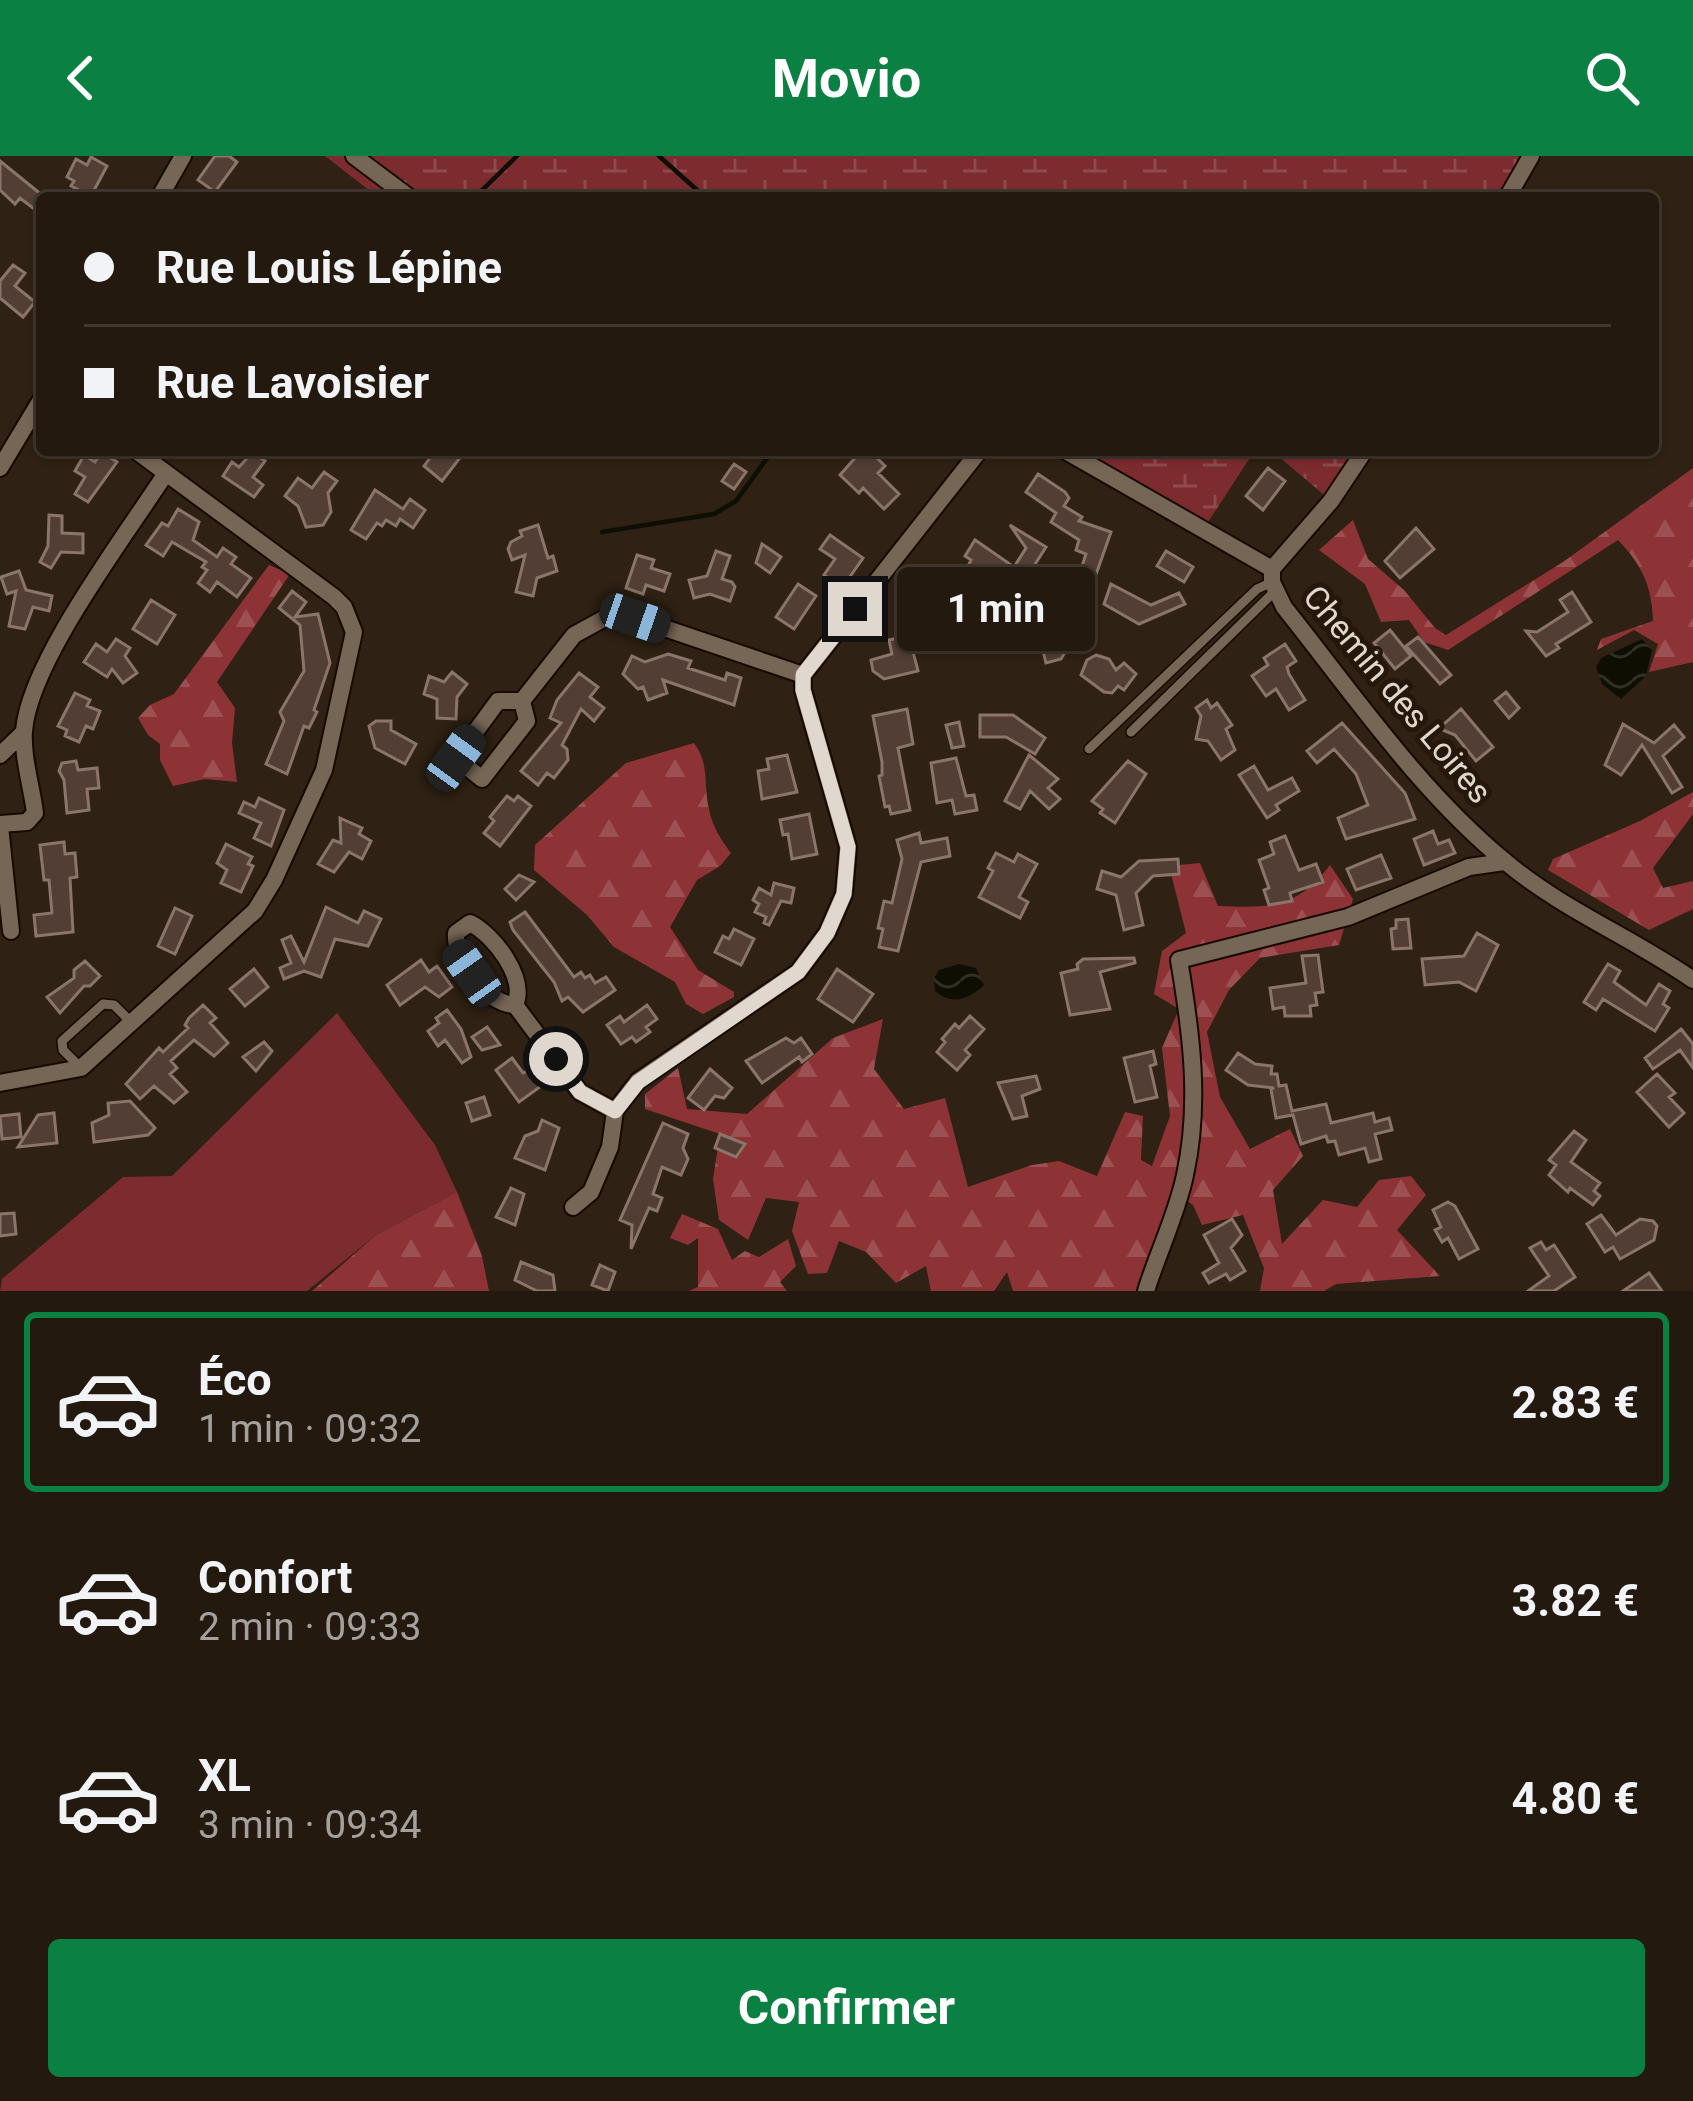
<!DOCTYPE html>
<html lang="fr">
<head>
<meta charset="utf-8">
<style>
  :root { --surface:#23190e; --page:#2b2217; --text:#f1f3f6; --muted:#a3a09e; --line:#40382e; --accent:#0b8043 }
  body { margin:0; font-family:Roboto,sans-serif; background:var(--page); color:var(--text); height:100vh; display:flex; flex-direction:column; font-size:45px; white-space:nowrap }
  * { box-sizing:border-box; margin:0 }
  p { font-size:39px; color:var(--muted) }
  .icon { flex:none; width:66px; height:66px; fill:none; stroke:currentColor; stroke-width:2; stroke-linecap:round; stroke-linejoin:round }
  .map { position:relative; height:1135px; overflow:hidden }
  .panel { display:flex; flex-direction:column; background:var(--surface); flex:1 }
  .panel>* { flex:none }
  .banner { position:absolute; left:36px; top:36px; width:1623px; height:264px; border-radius:12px; box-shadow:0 3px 9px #0004,0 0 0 3px var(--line); display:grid; align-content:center; height:264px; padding:0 48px; background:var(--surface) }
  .end { position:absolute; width:54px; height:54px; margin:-27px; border:15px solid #e0d7ce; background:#111; box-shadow:0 0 0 6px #111 }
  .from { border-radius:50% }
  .bubble { position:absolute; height:84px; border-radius:12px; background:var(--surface); box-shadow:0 3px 9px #0004,0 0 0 3px var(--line); font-size:39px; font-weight:700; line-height:84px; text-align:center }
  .car { position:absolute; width:36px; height:72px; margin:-36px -18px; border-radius:15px; box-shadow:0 0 9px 3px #0007; background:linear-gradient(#222 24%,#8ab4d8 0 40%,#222 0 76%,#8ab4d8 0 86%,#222 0) }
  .banner b { display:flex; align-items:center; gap:42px; height:114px; font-size:45px }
  .banner b+b { border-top:3px solid var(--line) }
  .banner i { width:30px; height:30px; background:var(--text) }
  ul { padding:21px 0 0; list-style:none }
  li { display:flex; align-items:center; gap:36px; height:180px; margin:0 24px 18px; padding:0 24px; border:6px solid transparent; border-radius:12px }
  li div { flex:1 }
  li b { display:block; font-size:45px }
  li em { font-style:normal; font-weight:700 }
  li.current { border-color:var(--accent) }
  li>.icon { width:108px; height:108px; stroke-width:1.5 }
  .cta { display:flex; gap:24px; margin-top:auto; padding:24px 48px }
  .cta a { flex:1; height:138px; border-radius:12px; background:var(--accent); color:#fff; font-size:48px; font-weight:700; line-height:138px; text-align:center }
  header { display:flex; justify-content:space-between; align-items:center; height:156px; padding:0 48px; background:var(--accent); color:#fff; font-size:54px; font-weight:700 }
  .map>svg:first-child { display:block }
  .grass { fill:#7c2c2f }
  .forest { fill:url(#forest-firs) }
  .wetland { fill:url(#wetland-marsh) }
  .water { fill:url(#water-waves) }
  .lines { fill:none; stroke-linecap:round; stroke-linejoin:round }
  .stream { stroke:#0e0e03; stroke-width:4.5 }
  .building { fill:#523e35; stroke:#8b746a; stroke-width:3 }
  .lane-casing { stroke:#160a01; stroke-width:12 }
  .street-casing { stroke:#160a01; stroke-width:20 }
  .lane { stroke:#766656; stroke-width:9 }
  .street { stroke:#766656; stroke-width:16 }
  .route { stroke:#e0d7ce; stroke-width:15 }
  .labels { text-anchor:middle; stroke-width:10; stroke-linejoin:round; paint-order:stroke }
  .street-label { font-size:33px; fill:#e0d7ce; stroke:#251709 }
</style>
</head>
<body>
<header><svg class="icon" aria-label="back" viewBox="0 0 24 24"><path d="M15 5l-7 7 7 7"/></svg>Movio<svg class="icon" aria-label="search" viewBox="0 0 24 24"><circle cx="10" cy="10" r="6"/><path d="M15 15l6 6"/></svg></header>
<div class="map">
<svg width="1693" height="1135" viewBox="0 0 1693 1135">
  <defs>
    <pattern id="forest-firs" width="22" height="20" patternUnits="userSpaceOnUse" patternTransform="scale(3)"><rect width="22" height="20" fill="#8d3336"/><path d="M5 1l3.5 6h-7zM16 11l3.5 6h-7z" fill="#9d5052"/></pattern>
    <pattern id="wetland-marsh" width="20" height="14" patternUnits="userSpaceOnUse" patternTransform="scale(3)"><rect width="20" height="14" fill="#7c2c2f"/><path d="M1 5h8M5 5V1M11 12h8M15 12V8" fill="none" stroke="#8e4a4c"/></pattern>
    <pattern id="water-waves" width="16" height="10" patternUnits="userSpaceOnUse" patternTransform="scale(3)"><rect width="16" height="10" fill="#0e0e03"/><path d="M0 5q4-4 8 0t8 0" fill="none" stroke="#313027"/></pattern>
  </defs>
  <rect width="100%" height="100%" fill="#2f2113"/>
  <path class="grass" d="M337,857L435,989L457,1036L376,1079L307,1135H0L2,1123L123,1021L172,1020Z"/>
  <path class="forest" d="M1693,312V506L1649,516L1658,488L1634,474L1597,494L1601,483L1653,465C1652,430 1642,409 1618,384L1448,494L1424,486L1409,464L1381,466L1365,428L1319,394L1353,364L1368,403L1404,434L1435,472L1446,479L1563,406Z
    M269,409L290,418L217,526L235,552L232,587L237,626L205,623L173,630L160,604V588L148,579L138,562L150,549L174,538Z
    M694,587C710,608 703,628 709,653C712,670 721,684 731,697L720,710L697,724L670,771L698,814L734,836V841L703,858L686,848L675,826L614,791L587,759L534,714L535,689L626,607Z
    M1693,636V658L1653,712L1663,732L1693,725V753L1649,774L1548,714L1553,703L1640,665Z
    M1200,707L1218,750C1269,752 1297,753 1330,709L1353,743L1339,789L1260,802L1229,834L1207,876L1220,941L1250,993L1290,973L1303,1000L1273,1034L1282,1088L1323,1044L1357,1051L1379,1024L1411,1020L1426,1039L1397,1074L1440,1120L1336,1128L1324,1135H1260L1264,1112L1243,1059L1202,1069L1193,1049L1174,1036L1137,1135H1013L1007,1116L994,1135H931L926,1110L896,1127L866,1096L839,1085L827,1117L808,1118L792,1075L799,1046L766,1042L748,1084L719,1064L713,1023L720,978L645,953V938L678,912L687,953L747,958L833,882L883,863L874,913L904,953L945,942L968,1031L1032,1009L1059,1005L1097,1020L1125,956L1143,960L1141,1004L1152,1010L1170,960L1162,892L1179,853L1154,838L1162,795L1186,777L1169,710Z
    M457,1036L482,1100L489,1135H312L376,1079Z
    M682,1058L718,1073L732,1104L745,1095L759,1101L788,1083L796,1110L780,1126L787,1135H689L698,1131V1082L688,1089L670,1082Z"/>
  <path class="wetland" d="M325,0H1542L1517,42H379Z
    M1055,294H1255L1203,374Z
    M1271,294H1369L1336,349Z"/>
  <path class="water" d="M1642,483L1652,494L1646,520L1621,543L1602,528L1596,511L1601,502Z
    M959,808L976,812L984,829C970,843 951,850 935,835L934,822L939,814Z"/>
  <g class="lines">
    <path class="stream" d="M659,0L706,42
      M474,42L517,0
      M602,376L714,358L736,345L773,294"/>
  </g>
  <path class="building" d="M215,0H229L237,6L215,36L198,24Z
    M91,1L107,10L91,40L71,30L74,25L67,21L76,3L87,9Z
    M0,5L42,39V59L20,42L15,48L0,34Z
    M13,109L25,117L15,130L35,146L23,161L0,142V125Z
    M436,294H466L442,325L424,310Z
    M847,294H869L885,310L878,317L899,338L884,353L863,332L859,337L840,319L855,302Z
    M101,296L117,306L88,346L75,338L85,321L75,315L84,299L95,306Z
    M253,296L265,305L253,321L263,329L254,341L223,320L232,306L239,311Z
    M734,308L746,316L734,333L722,325Z
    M1268,312L1285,325L1263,354L1246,340Z
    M324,316L337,325L328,337L331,356L323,369L306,371L298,350L285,340L298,322L312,332Z
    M1038,318L1065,336L1069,342L1064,350L1082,361L1079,365L1111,376L1094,424L1079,419L1086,398L1076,394L1079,384L1051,366L1056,357L1026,336Z
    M375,334L403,353L410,343L425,354L413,372L400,363L396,370L386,364L382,370L377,367L366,383L351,374Z
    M178,353L199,366L193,384L217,401L223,392L236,401L231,408L251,422L237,441L217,426L210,436L198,427L207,414L202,411L206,406L172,386L163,400L146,389L162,367L168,370Z
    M49,359L62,360V377L83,378V397L61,396L51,412L40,406L48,390Z
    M538,369L548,402L553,400L557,415L537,422L533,440L516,436L525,399L512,404L508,393L511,386L522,380L520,375Z
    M1010,369L1046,391L1025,424L1038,432L1024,455L1041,471L1070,488L1061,503L1046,507L1043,495H1027L1016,488L1024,475L1002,461L1016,437L984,417L977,427L964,419L971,404L965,400L975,384L1014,411L1026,392Z
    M1416,372L1434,393L1400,422L1385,405Z
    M830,379L863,402L842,432L824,419L835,403L820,393Z
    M762,388L781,401L770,417L756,407Z
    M716,395L730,400L722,423L732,426L735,431L730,445L710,438L694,442L689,424L707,420Z
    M1166,395L1193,411L1184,426L1157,410Z
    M637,399L654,404L651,412L670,418L664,435L646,429L643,438L626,432Z
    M19,415L26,434L52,440L49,455L33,451L25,473L9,470L16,435L7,438L1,421Z
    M798,428L816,440L794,473L776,461Z
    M1111,428L1151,449L1179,437L1185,448L1139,468L1104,448Z
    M924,429L931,443L949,434L956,449L927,463L913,435Z
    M292,435L306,446L295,461L318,458L330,507L314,554L317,556L309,572L304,570L287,618L266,608L284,565L280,556L304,515L300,469L279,452Z
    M1572,436L1591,466L1556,488L1559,492L1546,500L1526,475L1537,476L1568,456L1560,444Z
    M151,444L175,459L157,488L133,473Z
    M1390,474L1411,500L1395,513L1374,487Z
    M909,480L918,515L884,523L873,515L871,504L892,498L889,484Z
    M1418,481L1451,519L1440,528L1406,490Z
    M116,483L130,492L125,500L137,517L123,527L112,513L107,521L84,506L96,488L107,496Z
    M1285,488L1296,505L1287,511L1289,518L1305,544L1289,554L1276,533L1266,540L1252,520L1268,509L1264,502Z
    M668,498L691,505L688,512L725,524L727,517L741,522L734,549L663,524L667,537L648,544L643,531L638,533L623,518L632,500L645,506Z
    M1096,499L1109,503L1116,514L1124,507L1136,518L1124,534L1118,530L1112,537L1104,536L1081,519L1087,504Z
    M452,516L467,528L457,541L456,563L437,562V543L424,538L429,520L444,526Z
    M579,517L598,531L590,541L604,552L594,565L581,553L562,589L567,593L568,604L554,622L547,617L538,629L521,615L561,567L550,562L557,544Z
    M1506,536L1519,552L1509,562L1495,545Z
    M75,537L90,544L87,550L100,555L93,573L86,570L79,586L65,580L67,574L58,570Z
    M1207,544L1211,552L1217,547L1232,569L1226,573L1235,594L1221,604L1208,585L1196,583L1201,560L1196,552Z
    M907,553L913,588L898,592L910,654L891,658L889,650L885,651L879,620L882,619V606L873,560Z
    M1461,553L1493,591L1476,605L1455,579L1443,574L1444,568Z
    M980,559H1013L1045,582L1035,598L1006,581H980Z
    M376,565H391V574L416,588L405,608L375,592L369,570Z
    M959,566L964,590L952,592L946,569Z
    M1342,567L1405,637L1415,663L1346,683L1338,662L1368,649L1356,618L1334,593L1317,607L1307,595Z
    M1623,568L1654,587L1674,569L1684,581L1663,600L1682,631L1672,637L1642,589L1621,619L1605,609Z
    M787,599L797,636L762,643L758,615L769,613L767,603Z
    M1029,599L1058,623L1048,632L1060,643L1049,653L1030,635L1020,653L1005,645Z
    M956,602L966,640L974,639L977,654L955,658L952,644L937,647L931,607Z
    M76,605L78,614L97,612L99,632L87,633L89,654L67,657L64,624L59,615L62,607Z
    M1128,605L1146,618L1115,667L1100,657L1103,653L1092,645Z
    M1254,610L1268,634L1292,622L1299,635L1276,649L1279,654L1267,662L1239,619Z
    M507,640L514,645L518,640L531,650L500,690L484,677L494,665L490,661Z
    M259,642L284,654L271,690L254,682L261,667L239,657L244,646L255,651Z
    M809,658L817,698L792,703L788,678L783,679L780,664Z
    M340,662L362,672L359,678L371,685L362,703L349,696L334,716L318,708L333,684L341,687Z
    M1433,675L1438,688L1449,684L1455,697L1424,709L1414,683Z
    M919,677L921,687L947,682L950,700L921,706L898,795L879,791L883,773L878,772L884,745L892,747L902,703L897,684Z
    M1285,680L1299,714L1316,708L1323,726L1290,737L1292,745L1269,749L1264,734L1269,732L1259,704L1274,698L1270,686Z
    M64,686L65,698L75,697L77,721L70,722L73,776L36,780L34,759L52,757L49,724H44L40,689Z
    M226,688L252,701L248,708L253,710L241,736L221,727L227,714L217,707Z
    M996,697L1014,706L1018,698L1037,708L1019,741L1028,746L1020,762L979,741L993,715L988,712Z
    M1381,699L1391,722L1356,734L1347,713Z
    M1178,703L1179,718L1153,720L1136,737L1143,769L1124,774L1116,739L1097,733L1102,715L1121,721L1139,705Z
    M519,719L534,726L516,744L505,733Z
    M774,727L794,732L791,747L781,745L769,769L764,767L766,761L755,756L759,748L753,744L759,732L771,739Z
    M326,751L358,767L364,755L381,763L368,790L335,783L321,821L304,815L284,823L280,812L291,807L282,784L291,780L304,806Z
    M175,752L192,760L175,798L158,790Z
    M525,756L574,821L581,816L585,822L590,819L595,827L606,821L615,834L583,856L568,841L562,845L554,826L513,774L510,766Z
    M1408,763L1411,792L1393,793L1391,773L1396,772V764Z
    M734,773L754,783L741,809L715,796L723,780L729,783Z
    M1477,777L1498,789L1476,835L1459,826L1425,829L1422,803L1464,800Z
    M1318,799L1323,836L1315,837L1317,849L1310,850L1311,860H1285L1284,851L1273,853L1270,832L1306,827L1302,800Z
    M1134,802L1135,807L1100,816L1110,853L1070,859L1061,817L1078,813L1077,808L1083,803Z
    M421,804L429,816L437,810L452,831L439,841L425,831L400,849L387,829Z
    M85,805L100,820L90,830H84L60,857L47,841L74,822V814Z
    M1608,808L1620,815L1614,826L1646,849L1659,828L1670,835L1663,848L1669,852L1655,875L1603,843L1596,854L1584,846Z
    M254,813L268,831L245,850L230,833Z
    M837,813L873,838L853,866L818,843Z
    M203,849L216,862L210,867L228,887L214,900L194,884L171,905L177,912L170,918L187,936L174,947L154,930L140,943L126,928L159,892L163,896L188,872L185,869L189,862Z
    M647,849L657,863L646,871L650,876L636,886L632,881L621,888L607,869L620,860L624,866Z
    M447,854L461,873L471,901L462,907L445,884L438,890L428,875L439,867L436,862Z
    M970,860L984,873L965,894L970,899L957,914L937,896L945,886L942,883L955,868L959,872Z
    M487,871L500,889L482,894L472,881Z
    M1681,873L1693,888V912L1680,894L1653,913L1645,902Z
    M786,882L794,887L801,882L812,898L802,906L799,901L762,927L746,905Z
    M264,886L272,895L256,915L243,901Z
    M1153,895L1156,908L1150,910L1157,941L1135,946L1124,902Z
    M1238,897L1255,908L1272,910L1271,918H1277L1279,930L1286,929L1292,955L1326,948L1331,967L1373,957L1375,966L1389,962L1392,974L1375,978L1381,1003L1369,1006L1365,992L1339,999L1335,985L1328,986L1326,980L1301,988L1293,959L1276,962L1271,933L1274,932L1248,929L1226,914Z
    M512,902L523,917L533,913L544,928L519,946L496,914Z
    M710,913L732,932L724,942L715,940L704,954L688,942Z
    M1657,918L1675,937L1669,941L1684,957L1669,971L1637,936Z
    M1036,920L1040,933L1022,940L1027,960L1013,963L998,927Z
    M484,941L490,959L472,965L466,947Z
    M130,945L155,972L148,979L94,986L92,967L109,959L108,947Z
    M54,957L57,987L18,991L38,959Z
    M19,958L21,981L2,983L0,960Z
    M542,964L559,972L545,1014L515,1002L525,980L538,975Z
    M663,967L688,978L683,992L688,1003L681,1019L662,1011L653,1038L662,1042L657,1055L649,1052L631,1093L632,1069L620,1064Z
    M1574,975L1586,984L1571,1006L1600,1027L1594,1035L1600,1040L1593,1049L1570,1032L1568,1036L1549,1019L1556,1009L1549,1004Z
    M720,978L745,988L736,1001L715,992Z
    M511,1032L524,1038L515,1069L496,1061Z
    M1448,1046L1455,1050L1478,1093L1459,1103L1448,1082L1442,1086L1435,1074L1441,1071L1433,1054Z
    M14,1057L16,1078L0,1080V1058Z
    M1601,1059L1616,1079L1640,1063L1653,1065L1657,1070L1654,1084L1620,1103L1613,1091L1605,1096L1587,1068Z
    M1232,1063L1242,1079L1231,1092L1245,1115L1230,1124L1226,1118L1209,1127L1203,1117L1219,1107L1204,1079Z
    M1541,1086L1546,1094L1554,1089L1575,1121L1554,1135H1528L1549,1120L1530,1092Z
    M521,1106L553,1119L555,1135H537L515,1124Z
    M600,1109L615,1116L608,1135L592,1129Z
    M1649,1117L1662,1135H1623Z"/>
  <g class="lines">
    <defs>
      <path id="lane" d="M1131,576L1275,435
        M1089,593L1257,433L1272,426
        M80,911L63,894L62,885L103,848L114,849L132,867"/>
      <path id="street" d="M354,0L410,42
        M159,42L183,0
        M1507,42L1531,0
        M1064,294L1272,413V426L1284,451C1354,539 1420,636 1507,707C1563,754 1633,782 1693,824
        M0,312L42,242
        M1272,413L1331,345L1365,294
        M522,545L527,565L482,623L456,602L498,545H522L574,479L605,462H635L803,519
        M0,599L24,576
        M0,668L27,666L35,657C32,632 22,600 24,575C29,506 127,378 166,317
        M0,670L11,775
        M515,849C486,848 454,805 456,777L470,767C494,779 527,822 515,849L580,936L615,955
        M0,927L81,912L255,755L274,724L324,614L354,476L344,451L334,441L135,294
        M573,1051L591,1036L610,991L615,955L638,925L798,816L827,777L844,738L848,691L803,534V519L980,294
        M1146,1135C1158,1096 1177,1058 1185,1019C1201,947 1191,875 1179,804L1348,761L1469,711L1504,706"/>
    </defs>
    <use href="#lane" class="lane-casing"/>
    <use href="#street" class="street-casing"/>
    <use href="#lane" class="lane"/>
    <use href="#street" class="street"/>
  </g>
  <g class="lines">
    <path class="route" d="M556,903L580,936L615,955L638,926L798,816L827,777L844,738L848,691L803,534V519L855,453"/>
  </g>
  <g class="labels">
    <g class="street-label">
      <text transform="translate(1398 538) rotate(50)" y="12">Chemin des Loires</text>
    </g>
  </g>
</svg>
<i class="end from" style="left:556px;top:903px"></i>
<i class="end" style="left:855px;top:453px"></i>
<div class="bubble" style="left:897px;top:411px;width:198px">1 min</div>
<i class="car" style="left:635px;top:462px;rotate:109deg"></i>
<i class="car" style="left:456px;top:602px;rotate:36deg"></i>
<i class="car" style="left:472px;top:817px;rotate:325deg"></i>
<div class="banner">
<b><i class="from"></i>Rue Louis Lépine</b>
<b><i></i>Rue Lavoisier</b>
</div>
</div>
<section class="panel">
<ul>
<li class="current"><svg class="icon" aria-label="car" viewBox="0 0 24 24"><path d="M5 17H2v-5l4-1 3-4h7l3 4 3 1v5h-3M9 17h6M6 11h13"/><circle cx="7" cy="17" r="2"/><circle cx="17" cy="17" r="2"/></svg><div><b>Éco</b><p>1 min · 09:32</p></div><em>2.83 €</em></li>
<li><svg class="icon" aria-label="car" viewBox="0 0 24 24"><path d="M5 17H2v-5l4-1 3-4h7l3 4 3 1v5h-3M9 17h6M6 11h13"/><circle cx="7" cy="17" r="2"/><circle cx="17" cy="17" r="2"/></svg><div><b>Confort</b><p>2 min · 09:33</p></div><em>3.82 €</em></li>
<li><svg class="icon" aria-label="car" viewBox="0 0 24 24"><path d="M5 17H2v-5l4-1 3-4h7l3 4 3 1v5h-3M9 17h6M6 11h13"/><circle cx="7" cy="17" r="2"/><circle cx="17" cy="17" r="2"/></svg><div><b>XL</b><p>3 min · 09:34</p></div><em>4.80 €</em></li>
</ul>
<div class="cta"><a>Confirmer</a></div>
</section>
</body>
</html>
